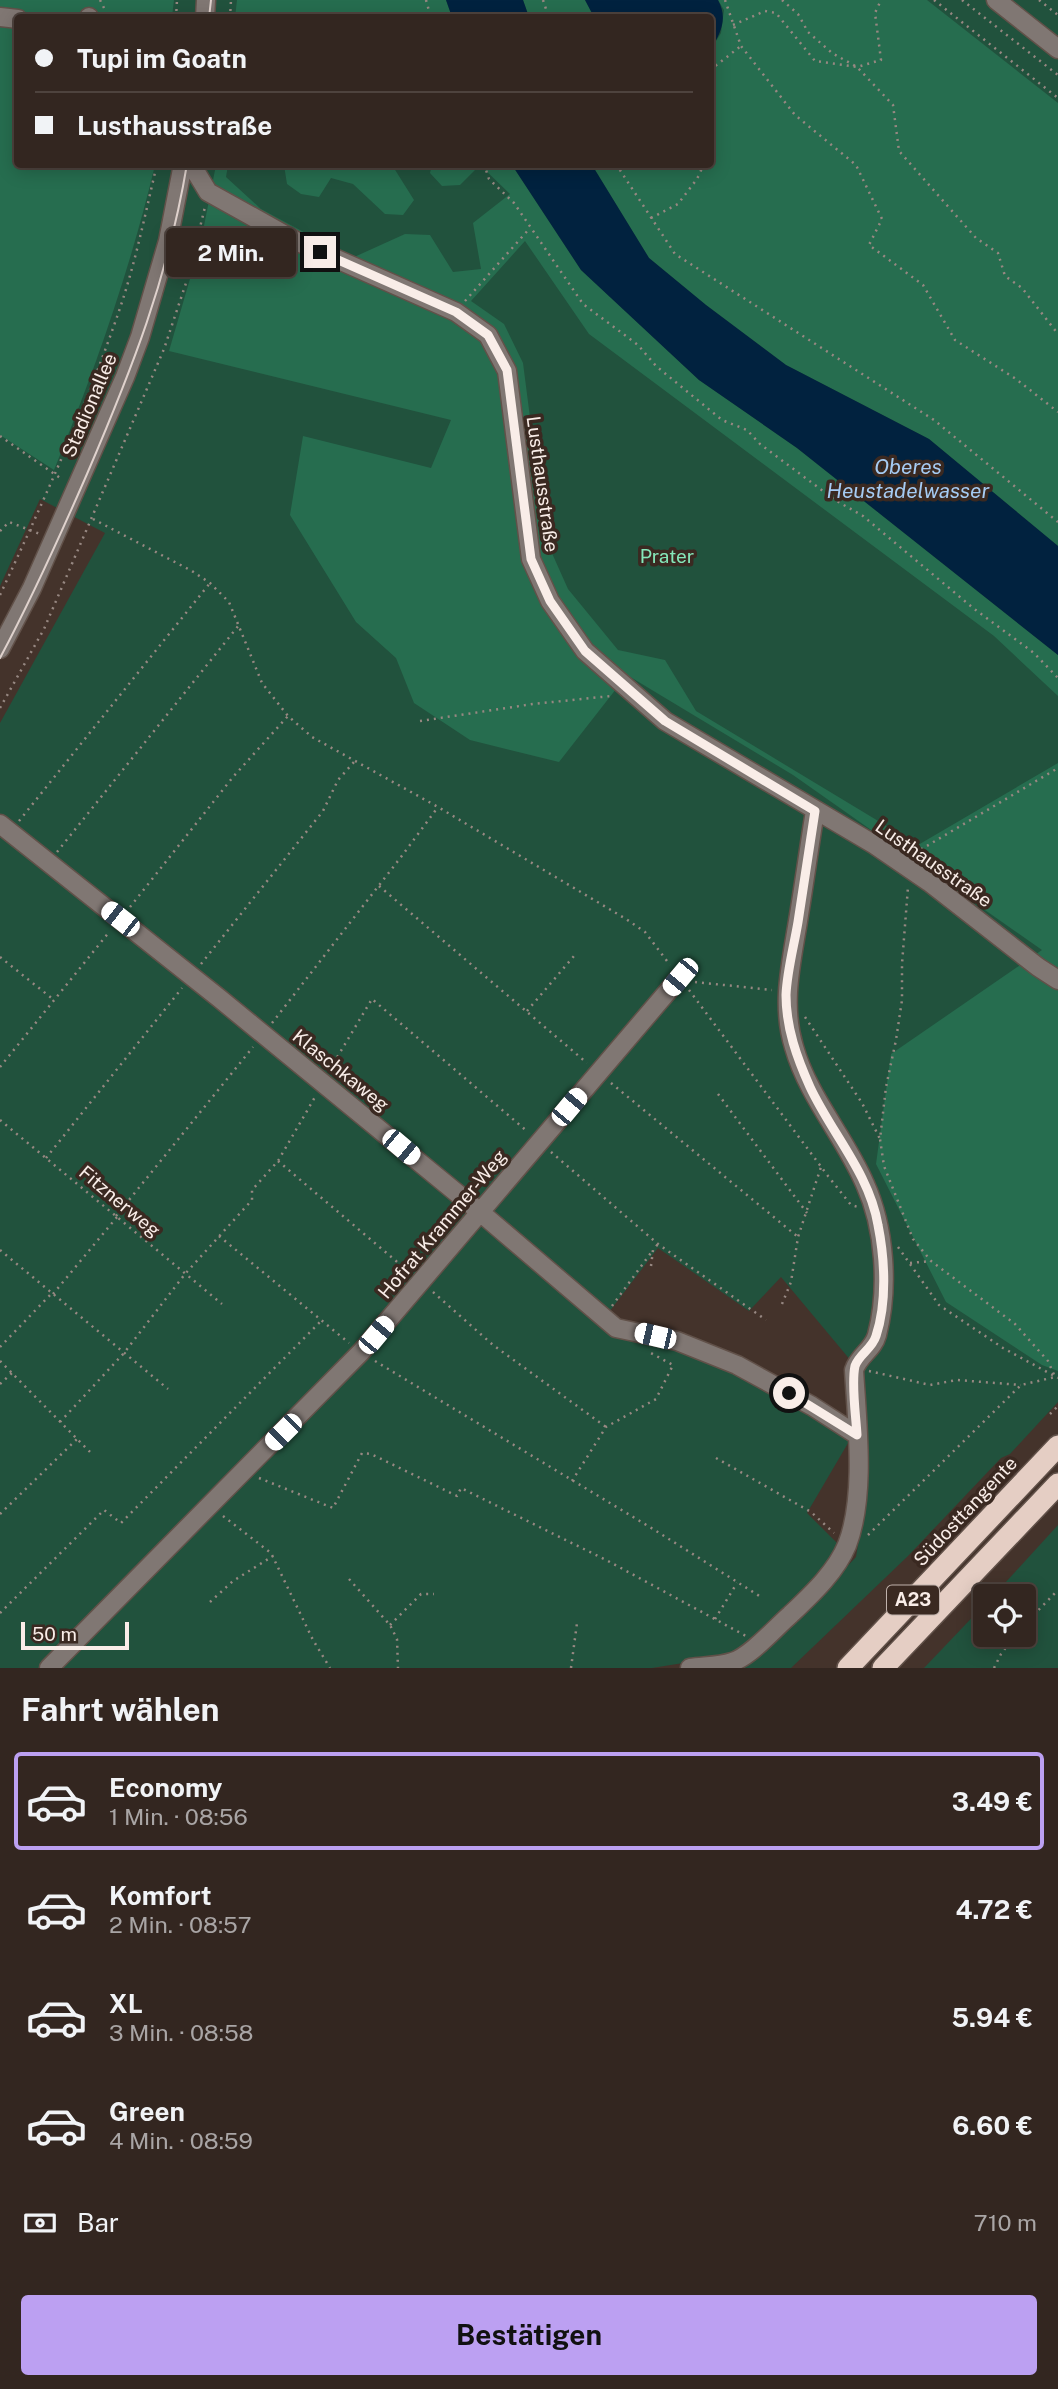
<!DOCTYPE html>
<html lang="de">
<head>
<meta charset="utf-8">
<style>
  :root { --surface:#332620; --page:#3b2e29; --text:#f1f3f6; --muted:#a9a5a5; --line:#4e433e; --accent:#bca0f2 }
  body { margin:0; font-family:"Public Sans",sans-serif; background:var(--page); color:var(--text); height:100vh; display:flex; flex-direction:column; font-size:26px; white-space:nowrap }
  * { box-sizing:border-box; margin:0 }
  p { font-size:23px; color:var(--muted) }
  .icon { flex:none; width:38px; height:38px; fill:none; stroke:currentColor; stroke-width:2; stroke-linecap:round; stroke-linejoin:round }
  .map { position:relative; height:1668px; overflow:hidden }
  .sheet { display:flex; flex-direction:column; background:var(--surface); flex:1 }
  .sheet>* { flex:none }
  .hud { position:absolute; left:14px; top:14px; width:700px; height:154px; border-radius:7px; box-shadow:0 4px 18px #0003,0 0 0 2px var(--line); display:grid; align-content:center; height:154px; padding:0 21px; background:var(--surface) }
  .controls { position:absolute; left:973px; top:1584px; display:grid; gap:14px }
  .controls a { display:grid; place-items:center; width:63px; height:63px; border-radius:7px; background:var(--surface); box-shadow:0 4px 18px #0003,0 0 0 2px var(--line); font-size:35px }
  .scale { position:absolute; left:21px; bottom:18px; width:108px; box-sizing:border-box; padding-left:7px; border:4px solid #f9ede8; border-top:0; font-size:19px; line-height:24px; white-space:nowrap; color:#f9ede8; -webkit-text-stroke:5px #3a2921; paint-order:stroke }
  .end { position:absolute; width:32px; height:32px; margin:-16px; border:9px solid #f9ede8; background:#111; box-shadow:0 0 0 4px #111 }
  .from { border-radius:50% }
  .bubble { position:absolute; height:49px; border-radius:7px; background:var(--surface); box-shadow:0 4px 18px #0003,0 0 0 2px var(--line); font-size:23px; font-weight:700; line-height:49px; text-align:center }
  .car { position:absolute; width:21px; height:42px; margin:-21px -10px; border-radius:9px; box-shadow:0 0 5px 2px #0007; background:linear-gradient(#fff 24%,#345 0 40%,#fff 0 76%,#345 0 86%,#fff 0) }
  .hud b { display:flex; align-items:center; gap:24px; height:66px; font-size:26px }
  .hud b+b { border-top:2px solid var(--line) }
  .hud i { width:18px; height:18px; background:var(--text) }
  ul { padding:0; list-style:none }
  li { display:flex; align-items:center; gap:21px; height:98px; margin:0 14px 10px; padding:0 7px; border:4px solid transparent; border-radius:7px }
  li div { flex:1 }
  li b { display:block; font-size:26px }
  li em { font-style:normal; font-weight:700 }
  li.active { border-color:var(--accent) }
  li>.icon { width:63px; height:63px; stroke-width:1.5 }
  h2 { padding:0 21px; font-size:32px; line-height:84px }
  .pay { display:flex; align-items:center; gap:18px; height:77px; padding:0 21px; font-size:26px }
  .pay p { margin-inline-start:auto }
  .action { display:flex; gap:14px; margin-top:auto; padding:14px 21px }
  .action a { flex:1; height:80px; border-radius:7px; background:var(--accent); color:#111; font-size:28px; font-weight:700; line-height:80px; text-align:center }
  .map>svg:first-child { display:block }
  .green { fill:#21523d; fill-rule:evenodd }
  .forest { fill:#266d4f }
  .water { fill:#01223f }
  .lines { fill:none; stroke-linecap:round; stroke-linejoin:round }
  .minor-casing { stroke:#615149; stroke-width:21 }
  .highway-casing { stroke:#615149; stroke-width:24 }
  .path { stroke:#978882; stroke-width:2.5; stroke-dasharray:2 5; stroke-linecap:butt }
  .minor { stroke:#807773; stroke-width:18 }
  .highway { stroke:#e5cec4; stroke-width:21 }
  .tram { stroke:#dfd2cd; stroke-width:2 }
  .route { stroke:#f9ede8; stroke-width:9 }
  .labels { text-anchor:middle; stroke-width:7; stroke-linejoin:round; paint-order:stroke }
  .shield { fill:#3a2921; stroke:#c0b2ac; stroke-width:2 }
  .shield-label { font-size:18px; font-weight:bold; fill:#f9ede8 }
  .street-label { font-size:19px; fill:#f9ede8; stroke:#3a2921 }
  .park-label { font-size:19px; fill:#85e8ba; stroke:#3a2921 }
  .water-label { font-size:21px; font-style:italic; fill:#a5cbf3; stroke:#3a2921 }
</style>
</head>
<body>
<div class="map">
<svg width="1058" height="1668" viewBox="0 0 1058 1668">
  <rect width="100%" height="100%" fill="#44332b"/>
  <path class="green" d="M0,0H1058V1402L1010,1454L1001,1458L908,1556L791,1668H731L818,1597L856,1557L867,1490L866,1431L862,1374L781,1277L749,1311L658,1248L606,1316L713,1359L851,1438L807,1513L839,1545L822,1574L739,1654L652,1668H0V723L105,533L40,499L0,586ZM18,18H710V164H18Z
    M1058,1525V1668H924L985,1604V1634H1024V1596H993Z"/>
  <path class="forest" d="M0,0H174L172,17L18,18V164L155,165C130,270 95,370 54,470L0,435Z
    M237,0H446L452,17L235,18Z
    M523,0H585L594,17H529Z
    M718,0H927L1058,103V546L929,439L786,365L706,305L649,258L592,165L710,164L711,49L721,33L724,10Z
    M216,165H228L226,177L261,209L352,258L405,234L430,235L453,272L481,269L473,223L510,194L480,165L460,185L442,186L430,173L432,165H512L581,270L699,380L797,448L1058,655V696L994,636L589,334L525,241L471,301L504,324L523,363L537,472L551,551L568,589L618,650L665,660L696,711L918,845L1058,763V1371L1042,1365L946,1302L876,1164L891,1054L1042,950L793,775L627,675L559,762L470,740L414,703L396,658L356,622L290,515L303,436L431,468L451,420L169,351L201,241Z
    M284,165H392L414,200L403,215L385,214L353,184L331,178L319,197L301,194L287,184Z"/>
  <path class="water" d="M446,0H523L529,17H452Z
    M585,0H718C728,18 721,33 711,49L710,18L594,17Z
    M512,165H592L649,258L706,305L786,365L929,439L1058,546V655L797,448L699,380L581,270Z"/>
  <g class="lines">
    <defs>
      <path id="minor" d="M996,0L1058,49
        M0,17L18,19
        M89,17V18
        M205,18L206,0
        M191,164L208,192L296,241L456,312L488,335L507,371L531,559L550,601L585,651L665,721L875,845L929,882L1038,967L1058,980
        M0,649L32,588L125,377L140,337L168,241L183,164
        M0,824L219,998L480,1212L616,1328L677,1341L737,1365L812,1406L857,1435
        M49,1668L361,1352L680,977
        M690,1668C704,1666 720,1666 732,1662C750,1657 776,1627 790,1615C811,1595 836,1572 847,1545C866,1496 857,1422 854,1370C859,1355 873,1350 877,1335C889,1288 885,1228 865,1184C845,1137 808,1097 794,1047C781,1005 791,964 798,921C804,885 809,848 815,811"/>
      <path id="highway" d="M848,1668L1058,1446
        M883,1668L1058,1484"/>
    </defs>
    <use href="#minor" class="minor-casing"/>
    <use href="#highway" class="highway-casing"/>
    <path class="path" d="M100,0L109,18
      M426,0L431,18
      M543,0L549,18
      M725,0L741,46L795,115L856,165L882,219L869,245L923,285L955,340L1016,379L1058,412
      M782,0L798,14L808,32L832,53L857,67L893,105L899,151L976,238L998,253L1005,276L1022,288L1058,334
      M934,0L1058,98
      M962,0L1058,75
      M1039,0L1058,15
      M176,18L177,0
      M230,18L231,0
      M733,25L765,11L776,13L815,61L857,67L881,60L875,13L881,0
      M710,70L741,46
      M710,135V152
      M484,164L489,179L514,203L583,304L638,345L656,366L722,420L747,430L760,444L835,500L863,516L973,608L1034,653L1058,678
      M616,164L675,254L934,420L1058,522
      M651,218L678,204L697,179L704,164
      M465,301L530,228
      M0,436L63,480
      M93,519L192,571L210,583L229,602L262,683L288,716L312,737L438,807L626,919L645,932L670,965
      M0,531L9,522L40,534
      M0,595C43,502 85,410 118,314C135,265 145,215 157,164
      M0,708L44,629L164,349L187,280L205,207
      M420,721L533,704L611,696
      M19,821L210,583
      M57,852L239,625
      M915,853L1058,768
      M379,886L587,1063
      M130,907L233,777L288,716
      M0,957L54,1000
      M201,964L323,811L338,780L354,762
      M695,982L772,990
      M689,990L828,1176L851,1205L858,1207
      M527,1011L574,956
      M805,1017L862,1103L880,1139
      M272,1023L401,857L438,807
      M0,1067L110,931
      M330,1069L372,999L528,1132
      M611,1083L798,1237
      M718,1094L807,1213
      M0,1120L222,1304
      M551,1152L658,1244L766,1320
      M46,1158L182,988
      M278,1161L409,1272
      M116,1216L253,1047
      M219,1236L349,1343
      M898,1247L939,1305L1003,1348L1058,1378
      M0,1250L168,1389
      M910,1263L931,1261
      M651,1266L653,1250L658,1244
      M433,1292L493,1345L606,1427
      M53,1294L117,1217
      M782,1304L791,1282L798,1237L821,1167
      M612,1306L653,1250
      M0,1347L52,1293
      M0,1361L93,1455
      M375,1361L653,1529L761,1597
      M869,1371L930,1385L957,1380L1021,1385
      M0,1384L12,1373
      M1050,1414L1058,1406
      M60,1422L124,1353L185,1274L252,1200V1190L278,1161L315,1097
      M716,1458L811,1512L834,1533
      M259,1478L333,1508L362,1453L371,1454L457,1496L461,1488L608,1561L746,1636
      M572,1481L606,1427L656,1399L673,1365L649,1352
      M0,1514L77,1439
      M223,1516L271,1553L313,1640L330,1668
      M868,1535L1021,1385L1055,1377L1048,1361L1015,1324L931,1261L913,1239L884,1166L880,1139L886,1087L896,1040L902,1000V964L908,887
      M349,1579L390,1625L397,1639L398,1668
      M210,1602L233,1581L273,1556
      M0,1613L104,1510L121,1523L322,1320
      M715,1619L737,1583
      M390,1625L421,1594H434
      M1024,1625L1058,1590
      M571,1668L577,1623
      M994,1668L1001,1654L1016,1634"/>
    <use href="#minor" class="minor"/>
    <use href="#highway" class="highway"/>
    <path class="tram" d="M209,18L211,0
      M0,658C32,598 60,536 87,474C132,369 168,278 187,164"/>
  </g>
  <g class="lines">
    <path class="route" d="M320,252L456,312L488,335L507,370L531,559L550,601L585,651L665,721L815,811C809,848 804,885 798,922C794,946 787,971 786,995C786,1028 797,1058 810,1087C832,1134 869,1173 878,1225C885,1260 887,1303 876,1336C872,1349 859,1354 855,1366C851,1384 856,1416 857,1435L789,1393"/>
  </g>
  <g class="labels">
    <rect class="shield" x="887" y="1585.5" width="52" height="29" rx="5"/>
    <g class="shield-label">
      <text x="913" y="1606">A23</text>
    </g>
    <g class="street-label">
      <text transform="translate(89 405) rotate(-67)" y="7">Stadionallee</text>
      <text transform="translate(543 484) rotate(82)" y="7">Lusthausstraße</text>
      <text transform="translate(934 863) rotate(35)" y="7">Lusthausstraße</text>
      <text transform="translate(341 1070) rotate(39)" y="7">Klaschkaweg</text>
      <text transform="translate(120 1201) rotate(40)" y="7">Fitznerweg</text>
      <text transform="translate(442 1224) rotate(-50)" y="7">Hofrat Krammer-Weg</text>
      <text transform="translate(965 1511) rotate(-47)" y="7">Südosttangente</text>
    </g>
    <g class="park-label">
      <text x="667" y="563">Prater</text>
    </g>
    <g class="water-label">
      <text x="908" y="474">Oberes<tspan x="908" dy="24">Heustadelwasser</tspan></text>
    </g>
  </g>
</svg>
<div class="controls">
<a><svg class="icon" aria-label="locate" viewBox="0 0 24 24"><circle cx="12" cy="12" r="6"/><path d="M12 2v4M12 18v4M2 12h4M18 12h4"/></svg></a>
</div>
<div class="scale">50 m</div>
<i class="end from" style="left:789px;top:1393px"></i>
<i class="end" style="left:320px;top:252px"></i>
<div class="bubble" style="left:166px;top:228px;width:130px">2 Min.</div>
<i class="car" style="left:120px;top:919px;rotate:308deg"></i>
<i class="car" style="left:680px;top:977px;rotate:220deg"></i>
<i class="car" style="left:569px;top:1107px;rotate:40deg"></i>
<i class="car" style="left:401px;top:1147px;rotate:130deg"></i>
<i class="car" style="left:376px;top:1335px;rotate:40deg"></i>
<i class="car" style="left:655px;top:1336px;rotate:283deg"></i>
<i class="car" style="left:283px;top:1432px;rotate:225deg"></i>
<div class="hud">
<b><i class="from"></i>Tupi im Goatn</b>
<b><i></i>Lusthausstraße</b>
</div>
</div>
<section class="sheet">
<h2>Fahrt wählen</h2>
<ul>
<li class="active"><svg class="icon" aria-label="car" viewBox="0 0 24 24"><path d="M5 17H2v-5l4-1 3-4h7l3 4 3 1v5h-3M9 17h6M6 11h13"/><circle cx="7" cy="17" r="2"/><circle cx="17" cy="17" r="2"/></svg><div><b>Economy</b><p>1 Min. · 08:56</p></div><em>3.49 €</em></li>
<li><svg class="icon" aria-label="car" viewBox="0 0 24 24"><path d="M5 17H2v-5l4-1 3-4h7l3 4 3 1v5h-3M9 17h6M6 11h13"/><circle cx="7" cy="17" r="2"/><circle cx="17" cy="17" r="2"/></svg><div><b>Komfort</b><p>2 Min. · 08:57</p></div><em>4.72 €</em></li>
<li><svg class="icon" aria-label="car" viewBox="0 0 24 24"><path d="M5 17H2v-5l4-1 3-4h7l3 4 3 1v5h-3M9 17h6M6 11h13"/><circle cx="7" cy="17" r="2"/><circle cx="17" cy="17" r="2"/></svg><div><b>XL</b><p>3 Min. · 08:58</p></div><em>5.94 €</em></li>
<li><svg class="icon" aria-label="car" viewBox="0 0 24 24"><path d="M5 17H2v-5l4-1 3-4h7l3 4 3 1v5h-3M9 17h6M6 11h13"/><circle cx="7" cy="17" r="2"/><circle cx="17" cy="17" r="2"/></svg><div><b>Green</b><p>4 Min. · 08:59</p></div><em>6.60 €</em></li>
</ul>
<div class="pay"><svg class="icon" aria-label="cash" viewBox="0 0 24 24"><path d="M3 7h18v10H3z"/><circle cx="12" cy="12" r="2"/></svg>Bar<p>710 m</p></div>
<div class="action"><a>Bestätigen</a></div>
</section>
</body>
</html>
